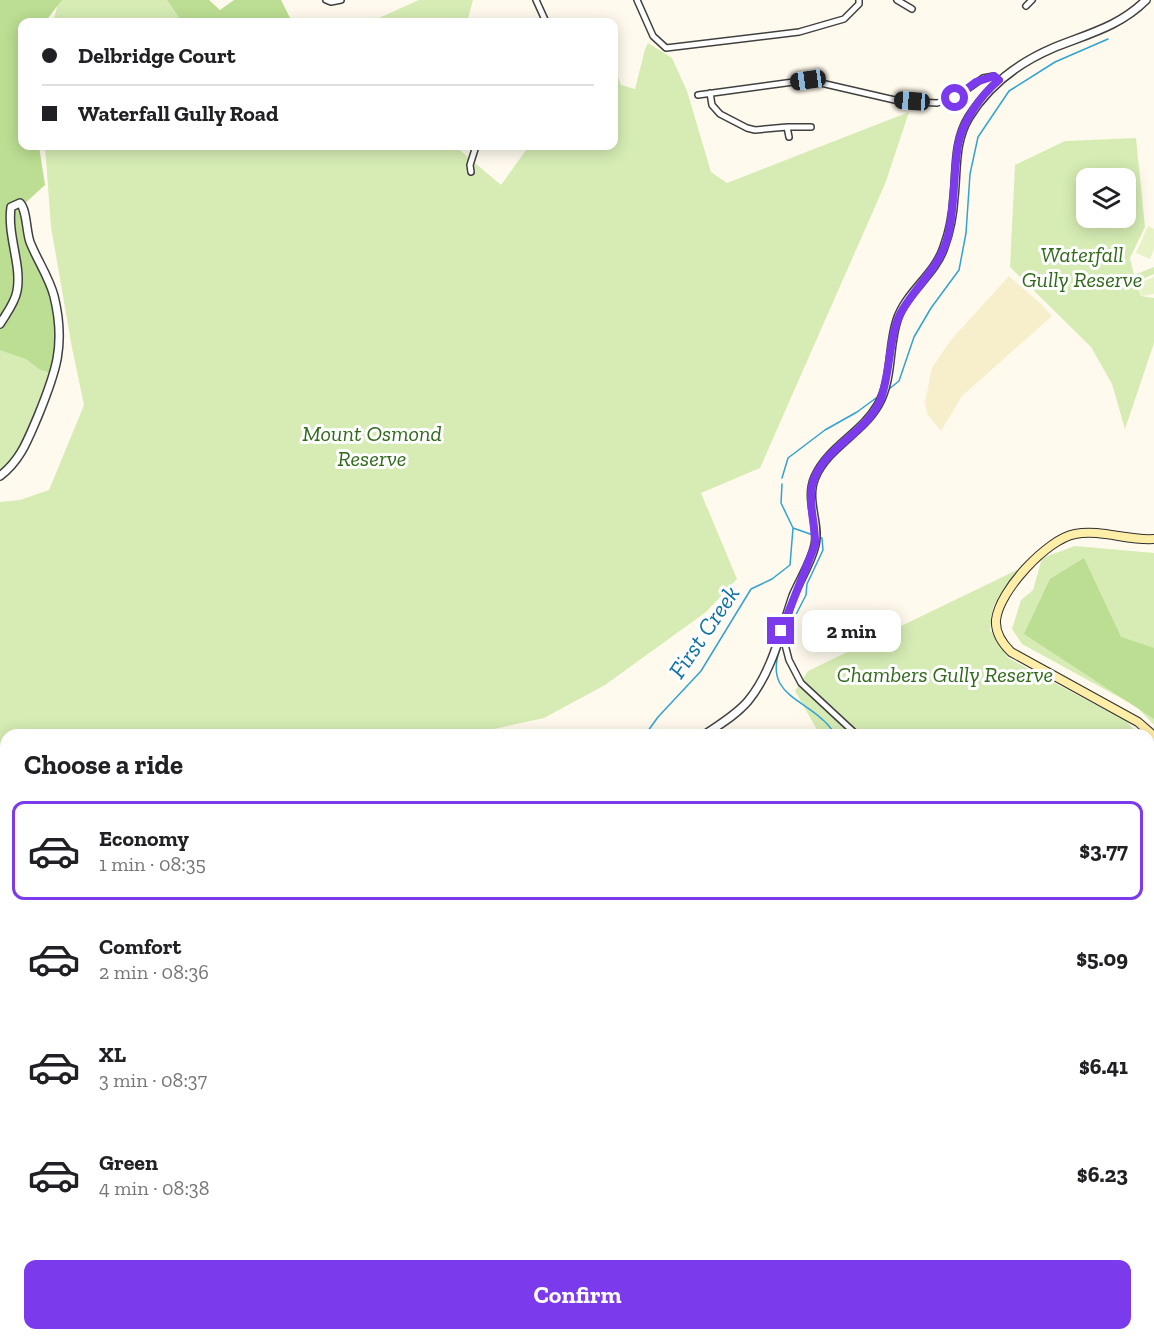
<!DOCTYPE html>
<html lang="en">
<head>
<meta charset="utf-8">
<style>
  :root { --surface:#fff; --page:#f6f6f6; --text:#202124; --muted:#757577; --line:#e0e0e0; --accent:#7c3aed }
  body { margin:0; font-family:"Zilla Slab",serif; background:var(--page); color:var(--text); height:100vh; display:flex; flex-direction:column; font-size:22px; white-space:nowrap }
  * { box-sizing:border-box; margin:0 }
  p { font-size:20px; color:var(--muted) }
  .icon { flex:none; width:33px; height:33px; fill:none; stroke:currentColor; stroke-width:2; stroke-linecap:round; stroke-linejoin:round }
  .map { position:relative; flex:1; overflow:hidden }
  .panel { position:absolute; left:0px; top:729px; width:1155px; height:612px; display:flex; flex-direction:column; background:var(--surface); border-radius:18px 18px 0 0; box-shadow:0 3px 15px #0003 }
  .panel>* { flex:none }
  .guide { position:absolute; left:18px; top:18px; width:600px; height:132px; border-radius:12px; box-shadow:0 3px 15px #0003; display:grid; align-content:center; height:132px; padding:0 24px; background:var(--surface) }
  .controls { position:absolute; left:1076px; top:168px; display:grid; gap:12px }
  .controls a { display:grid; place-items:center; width:60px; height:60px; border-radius:12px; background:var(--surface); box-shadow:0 3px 15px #0003; font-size:30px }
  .end { position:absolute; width:27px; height:27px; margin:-14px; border:8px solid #7c3aed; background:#fff; box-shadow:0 0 0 3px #fff }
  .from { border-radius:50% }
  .bubble { position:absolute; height:42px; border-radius:12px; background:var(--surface); box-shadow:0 3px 15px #0003; font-size:20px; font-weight:700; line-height:42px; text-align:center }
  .car { position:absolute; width:18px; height:36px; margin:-18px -9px; border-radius:8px; box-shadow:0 0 4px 2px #0007; background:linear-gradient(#222 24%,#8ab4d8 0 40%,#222 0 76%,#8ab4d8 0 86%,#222 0) }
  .guide b { display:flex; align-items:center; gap:21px; height:57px; font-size:22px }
  .guide b+b { border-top:2px solid var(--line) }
  .guide i { width:15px; height:15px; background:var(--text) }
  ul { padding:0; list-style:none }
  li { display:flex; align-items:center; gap:18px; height:99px; margin:0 12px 9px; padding:0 12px; border:3px solid transparent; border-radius:12px }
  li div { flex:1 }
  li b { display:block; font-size:22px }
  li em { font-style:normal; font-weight:700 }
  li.current { border-color:var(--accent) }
  li>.icon { width:54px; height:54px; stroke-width:1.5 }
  h2 { padding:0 24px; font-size:27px; line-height:72px }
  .primary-button { display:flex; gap:12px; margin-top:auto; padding:12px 24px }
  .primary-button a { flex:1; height:69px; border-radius:12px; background:var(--accent); color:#fff; font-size:24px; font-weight:700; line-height:69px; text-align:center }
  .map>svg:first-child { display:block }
  .farmland { fill:#f7efcb }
  .green { fill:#d6ecb4; fill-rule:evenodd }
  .forest { fill:#bbde92 }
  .pitch { fill:#e7f3c6 }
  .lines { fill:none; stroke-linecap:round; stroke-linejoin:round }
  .stream { stroke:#30a2d6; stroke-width:1.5 }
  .minor-casing { stroke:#404040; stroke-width:8 }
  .tertiary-casing { stroke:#404040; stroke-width:10 }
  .secondary-casing { stroke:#2f2f2f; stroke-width:10 }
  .minor { stroke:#fff; stroke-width:5 }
  .tertiary { stroke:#fff; stroke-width:7 }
  .secondary { stroke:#ffeea8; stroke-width:8 }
  .route { stroke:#7c3aed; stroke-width:8 }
  .labels { text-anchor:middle; stroke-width:6; stroke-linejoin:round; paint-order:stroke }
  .park-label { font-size:22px; font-style:italic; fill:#306919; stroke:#fff }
  .water-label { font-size:24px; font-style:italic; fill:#0e71a7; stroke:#fff }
</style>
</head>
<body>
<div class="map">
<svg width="1154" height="1341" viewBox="0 0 1154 1341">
  <rect width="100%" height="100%" fill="#fffaed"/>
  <path class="farmland" d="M1009,276L1041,304L1052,316L962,396L941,431L927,414L925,402L932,368L950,341Z"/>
  <path class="green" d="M59,0H167L182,22H53Z
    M419,0H473L467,22H370Z
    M648,43L672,58L687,91L711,172L727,183L909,112L885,184L760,468L701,493L737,579L706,612L605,685L544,718L466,735H6V1266L0,1268V502L20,500L49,490L84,405L72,348L51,227L45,146H455L501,185L529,146H614V68L621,85L635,89L645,49Z
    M1136,138L1145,227L1130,258L1134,275L1154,267V274L1136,282L1141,296L1154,298V343L1125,429L1112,384L1091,347L1010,267L1015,165L1065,141ZM1086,178H1125V218H1086Z
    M0,324L55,375L25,448L0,476Z
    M1075,546L1154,553V725L1137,707L1022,644L1012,629L1021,600L1033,590L1042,558Z
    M1021,568L993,607L990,630L1008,658L1126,721L1139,735H820L795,691L808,671Z
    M1149,747L1154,752V1243L1149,1248Z
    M629,1335H1063L1058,1341H629Z"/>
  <path class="forest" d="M0,0H62L45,22H22V146H39L45,185L23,205L25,225L46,276L58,322L55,375L39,369L26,359L0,350Z
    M167,0H209L220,10L234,0H281L292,22H182Z
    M1084,558L1121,637L1154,648V719L1024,634L1050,579Z
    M1154,1306V1341H1127L1130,1335H1149V1312Z"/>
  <path class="pitch" d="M1148,226L1154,229V249L1150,259L1136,253Z
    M1154,277V294L1142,296L1137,284Z"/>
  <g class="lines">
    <path class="stream" d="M889,389L899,381L914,337L931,308L959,270L966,233L970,174L978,137L1009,91L1055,62L1108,39
      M782,478L788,458L825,430L857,412L876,398
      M793,528L813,535
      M787,632L806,595L807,584L823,550L822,538L818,537
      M781,646C763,692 799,697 823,720C828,724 832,730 836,735
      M645,735L658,717L701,671L751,589L772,579L790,565L793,528L781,503L782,484
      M0,1291L6,1289
      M301,1335L303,1341
      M870,1341V1335"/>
    <defs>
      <path id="minor" d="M326,0L331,2L341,0
        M536,0L546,22
        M637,0L653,36L666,48L799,32L844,19L859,4V0
        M897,0L912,9
        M1026,6L1032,0
        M710,93L712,105L720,114L747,128L755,130L787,127H811
        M698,95L808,80L899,101L937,103L955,98L983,78L994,76L999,80
        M787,127L789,137
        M471,172L470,165L476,146
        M782,633L789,660L801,683L857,735"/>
      <path id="tertiary" d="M0,324C6,314 15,303 17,291C22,265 7,236 11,207L20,203C27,210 26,231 30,242C37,260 49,277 54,296C66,345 56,372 38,416C28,439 21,460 0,476
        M704,735C719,725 736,715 748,701C772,672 781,631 793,596C800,579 811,563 815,545C820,523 805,500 815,477C828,447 862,433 878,405C893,379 888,347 897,320C906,292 935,275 944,247C950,231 953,213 954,197C957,170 954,141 969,117C989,85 1018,63 1053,48C1087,34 1119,27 1146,0
        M0,1286L6,1284"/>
      <path id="secondary" d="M1154,539C1128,541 1101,529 1075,534C1047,539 999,591 996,620C995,633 1002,643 1011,652L1138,722L1154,736
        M1149,1283L1154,1278
        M1089,1341L1093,1335"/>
    </defs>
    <use href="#minor" class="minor-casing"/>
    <use href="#tertiary" class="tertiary-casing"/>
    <use href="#secondary" class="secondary-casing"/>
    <use href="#minor" class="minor"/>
    <use href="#tertiary" class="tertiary"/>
    <use href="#secondary" class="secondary"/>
  </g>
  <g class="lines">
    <path class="route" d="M781,631L815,545C816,526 808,505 812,486C820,449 865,435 880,401C891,374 888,332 903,309C918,284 941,265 948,236C955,206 953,175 958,145C962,122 981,95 999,80L994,76L976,82L955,98"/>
  </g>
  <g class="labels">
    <g class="park-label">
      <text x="1082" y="262">Waterfall<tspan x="1082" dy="25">Gully Reserve</tspan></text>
      <text x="372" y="441">Mount Osmond<tspan x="372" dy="25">Reserve</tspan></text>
      <text x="945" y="682">Chambers Gully Reserve</text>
    </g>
    <g class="water-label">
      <text transform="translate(704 632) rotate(-56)" y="8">First Creek</text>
    </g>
  </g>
</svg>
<div class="controls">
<a><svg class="icon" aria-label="layers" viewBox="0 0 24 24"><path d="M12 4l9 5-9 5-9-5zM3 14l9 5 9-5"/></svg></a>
</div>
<i class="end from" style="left:955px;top:98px"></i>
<i class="end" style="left:781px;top:631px"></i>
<div class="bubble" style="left:802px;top:610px;width:99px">2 min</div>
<i class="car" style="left:808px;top:80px;rotate:262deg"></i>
<i class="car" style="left:912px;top:101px;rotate:274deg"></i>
<div class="guide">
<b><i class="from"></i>Delbridge Court</b>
<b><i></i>Waterfall Gully Road</b>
</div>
<section class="panel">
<h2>Choose a ride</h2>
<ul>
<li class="current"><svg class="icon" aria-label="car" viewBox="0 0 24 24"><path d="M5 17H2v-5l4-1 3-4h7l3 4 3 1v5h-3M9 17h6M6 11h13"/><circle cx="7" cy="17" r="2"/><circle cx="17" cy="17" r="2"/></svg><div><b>Economy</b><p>1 min · 08:35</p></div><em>$3.77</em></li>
<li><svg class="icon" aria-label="car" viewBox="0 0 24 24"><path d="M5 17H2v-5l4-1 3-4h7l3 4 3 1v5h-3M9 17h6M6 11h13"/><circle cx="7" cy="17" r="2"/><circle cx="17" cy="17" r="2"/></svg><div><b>Comfort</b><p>2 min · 08:36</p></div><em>$5.09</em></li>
<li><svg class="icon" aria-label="car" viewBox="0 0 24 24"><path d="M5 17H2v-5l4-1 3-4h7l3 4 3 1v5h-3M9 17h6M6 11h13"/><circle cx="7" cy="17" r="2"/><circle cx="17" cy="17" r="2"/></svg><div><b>XL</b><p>3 min · 08:37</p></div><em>$6.41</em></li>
<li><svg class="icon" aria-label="car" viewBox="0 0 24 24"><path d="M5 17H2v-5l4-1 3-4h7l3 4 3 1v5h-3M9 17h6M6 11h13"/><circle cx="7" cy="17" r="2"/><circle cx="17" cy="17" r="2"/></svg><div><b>Green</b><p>4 min · 08:38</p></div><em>$6.23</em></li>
</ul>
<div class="primary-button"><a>Confirm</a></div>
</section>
</div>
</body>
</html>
